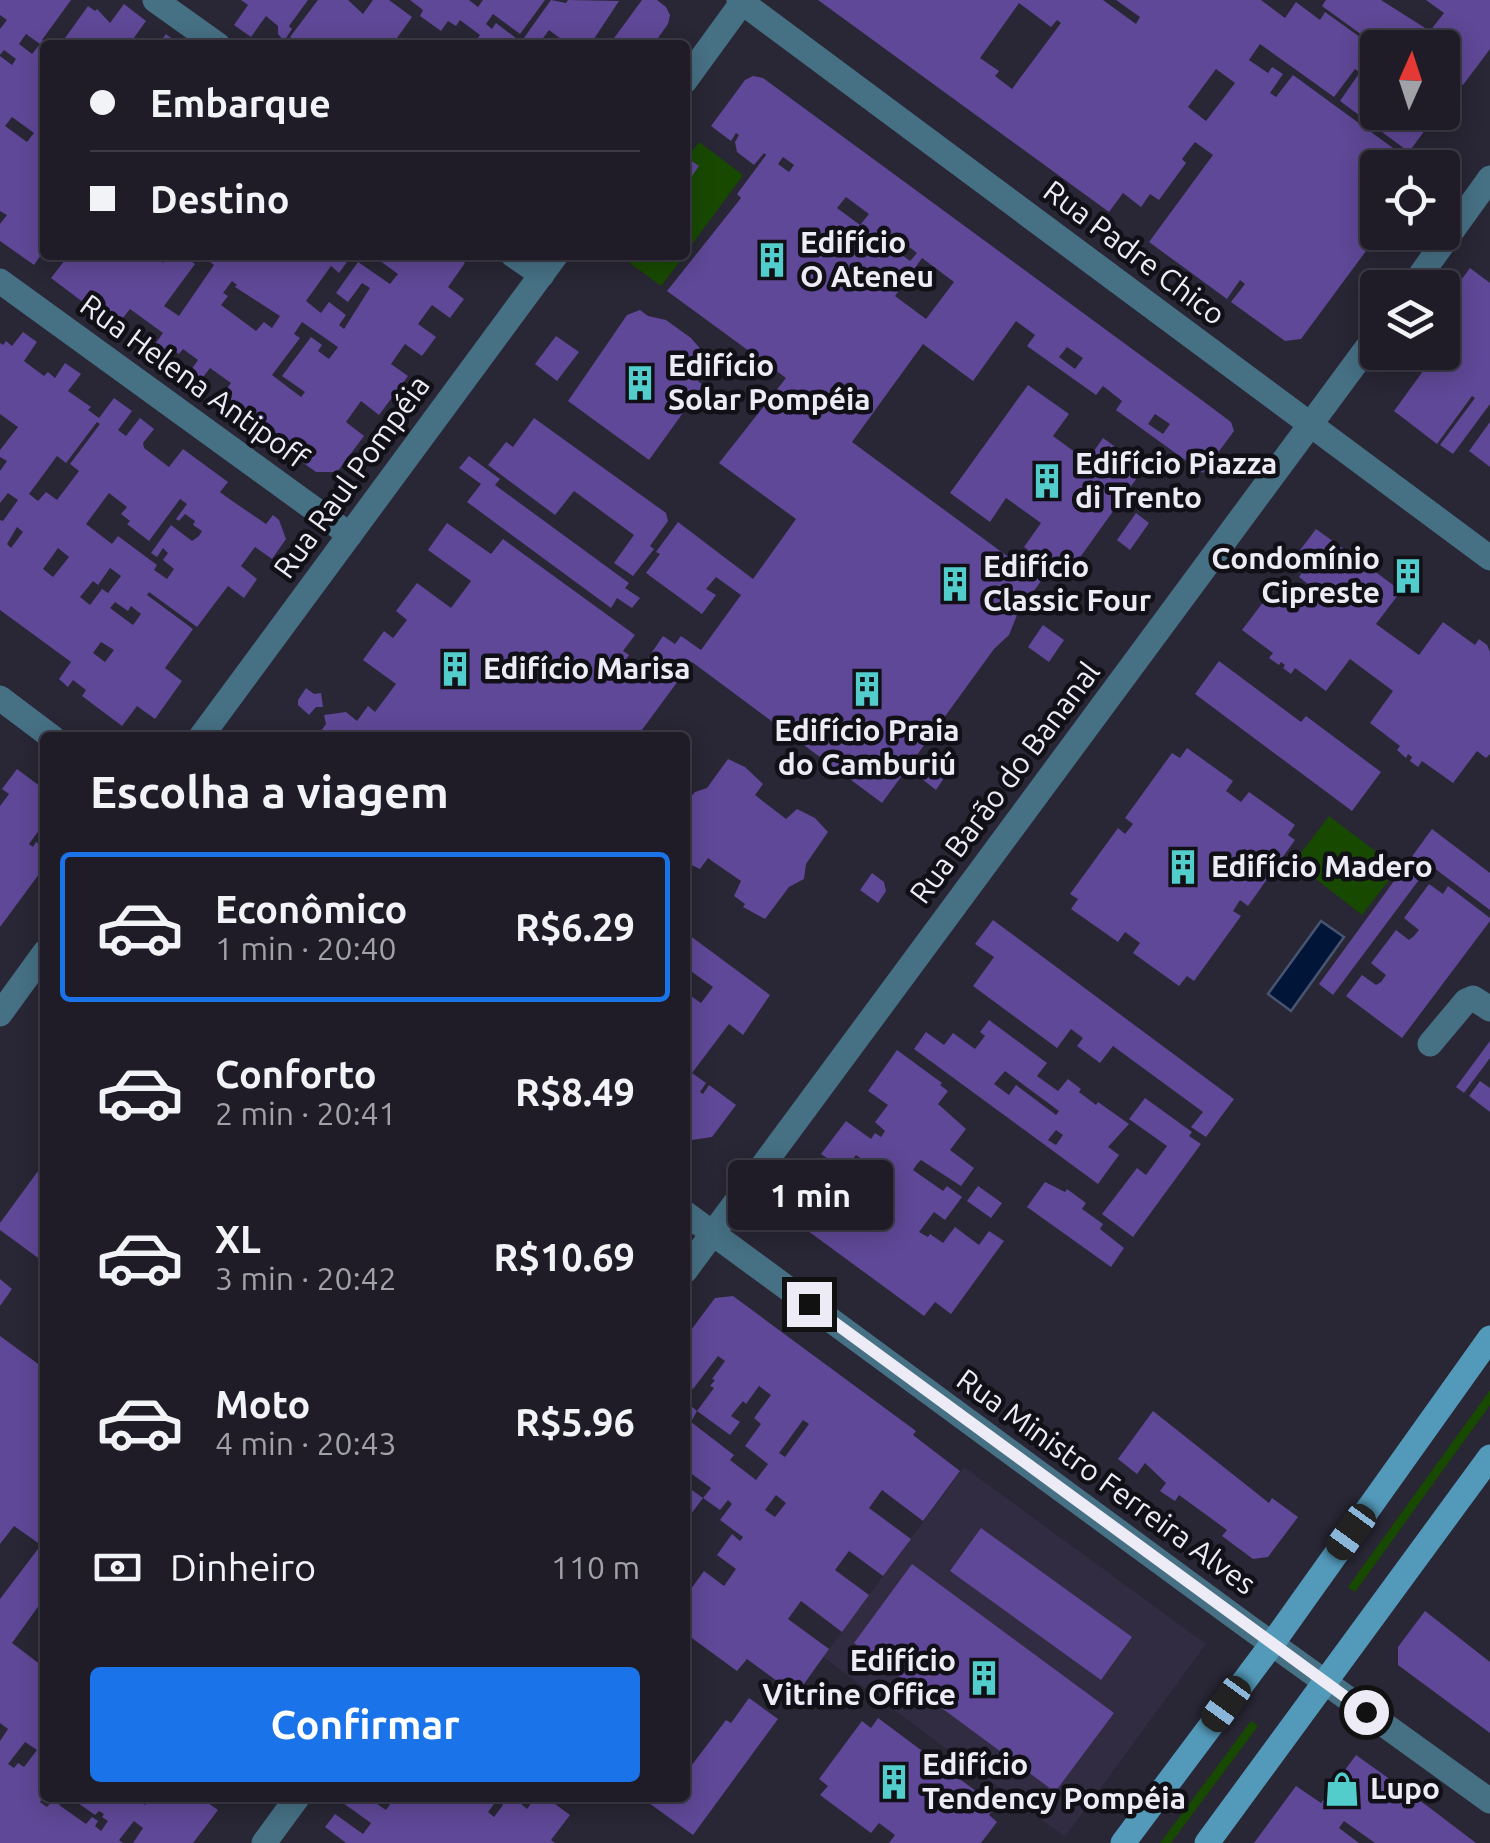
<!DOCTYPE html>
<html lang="pt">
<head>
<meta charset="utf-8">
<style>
  :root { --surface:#1f1c28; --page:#272530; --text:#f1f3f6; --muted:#a1a1a8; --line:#3c3a45; --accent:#1a73e8 }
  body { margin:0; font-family:Ubuntu,sans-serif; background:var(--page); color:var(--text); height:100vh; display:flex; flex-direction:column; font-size:38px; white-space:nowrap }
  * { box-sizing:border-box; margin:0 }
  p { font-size:32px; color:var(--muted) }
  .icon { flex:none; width:55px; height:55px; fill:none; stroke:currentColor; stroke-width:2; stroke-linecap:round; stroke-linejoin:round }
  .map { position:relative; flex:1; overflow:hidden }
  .sheet { position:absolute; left:40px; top:732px; width:650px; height:1070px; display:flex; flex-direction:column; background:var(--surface); border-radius:10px; box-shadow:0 5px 25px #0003,0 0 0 2px var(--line) }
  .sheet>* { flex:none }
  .hud { position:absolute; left:40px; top:40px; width:650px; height:220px; border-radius:10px; box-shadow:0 5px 25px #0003,0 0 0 2px var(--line); display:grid; align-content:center; height:220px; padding:0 50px; background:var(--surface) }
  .needle { width:65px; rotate:3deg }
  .fabs { position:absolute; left:1360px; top:30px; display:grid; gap:20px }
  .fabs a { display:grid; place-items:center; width:100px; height:100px; border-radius:10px; background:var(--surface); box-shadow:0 5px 25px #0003,0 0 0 2px var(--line); font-size:50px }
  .end { position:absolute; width:45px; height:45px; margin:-22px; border:12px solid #edebf5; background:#111; box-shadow:0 0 0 5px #111 }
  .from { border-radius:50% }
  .bubble { position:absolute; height:70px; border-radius:10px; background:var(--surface); box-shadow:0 5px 25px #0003,0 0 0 2px var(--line); font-size:32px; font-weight:700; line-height:70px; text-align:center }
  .car { position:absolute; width:30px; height:60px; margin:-30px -15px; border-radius:12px; box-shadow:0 0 8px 2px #0007; background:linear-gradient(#222 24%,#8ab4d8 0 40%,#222 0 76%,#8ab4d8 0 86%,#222 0) }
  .hud b { display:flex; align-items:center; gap:35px; height:95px; font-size:38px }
  .hud b+b { border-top:2px solid var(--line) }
  .hud i { width:25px; height:25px; background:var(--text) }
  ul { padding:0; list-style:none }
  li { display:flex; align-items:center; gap:30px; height:150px; margin:0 20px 15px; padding:0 30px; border:5px solid transparent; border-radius:10px }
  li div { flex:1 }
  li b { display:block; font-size:38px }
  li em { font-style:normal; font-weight:700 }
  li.active { border-color:var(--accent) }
  li>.icon { width:90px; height:90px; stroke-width:1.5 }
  h2 { padding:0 50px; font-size:45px; line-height:120px }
  .pay { display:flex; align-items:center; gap:25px; height:110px; padding:0 50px; font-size:38px }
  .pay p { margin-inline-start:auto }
  .action { display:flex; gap:20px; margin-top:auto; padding:20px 50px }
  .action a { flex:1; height:115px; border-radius:10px; background:var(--accent); color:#fff; font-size:40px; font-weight:700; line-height:115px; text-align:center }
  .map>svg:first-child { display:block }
  .built { fill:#312c41 }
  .green { fill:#184900 }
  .water { fill:#011539; stroke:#485571; stroke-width:2.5 }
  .building { fill:#5f4897; fill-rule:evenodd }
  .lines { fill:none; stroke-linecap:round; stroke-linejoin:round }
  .minor { stroke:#467084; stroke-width:25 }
  .tertiary { stroke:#467084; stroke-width:25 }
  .secondary { stroke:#5399b9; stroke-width:25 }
  .route { stroke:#edebf5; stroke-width:12 }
  .labels { text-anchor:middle; stroke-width:9; stroke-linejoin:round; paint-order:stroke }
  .poi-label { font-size:30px; font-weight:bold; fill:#edebf5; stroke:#111017; text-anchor:start }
  .street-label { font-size:30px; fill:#edebf5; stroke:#111017 }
</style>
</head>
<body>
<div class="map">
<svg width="1490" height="1843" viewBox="0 0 1490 1843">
  <rect width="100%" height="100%" fill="#292635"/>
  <path class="built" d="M964,1467L1206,1644L1065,1837L823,1657Z"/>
  <path class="green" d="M699,142L743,175L685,254V161Z
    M619,255H685L661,286Z
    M1329,816L1398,868L1362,915L1294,862Z
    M1490,1390V1405L1355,1592L1348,1587Z
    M1251,1721L1258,1726L1171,1843H1160Z"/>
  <path class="water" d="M1321,921L1344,937L1291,1011L1268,994Z"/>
  <path class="building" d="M0,0H71L42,40L49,45H45L44,71L45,249L34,265L0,241V224L7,215L0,211V56L12,65L16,59L4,50L0,55V29L7,20L0,15ZM26,34L40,44L32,54L19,44ZM12,117L34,133L27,142L5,126Z
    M241,0H308L289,26L292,29L284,41L278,34V26L266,16L251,37L234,25L248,5Z
    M318,0H348L363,14L373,0H389L412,17L392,45H301L290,37Z
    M410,0H469L478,7L483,0H545L520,34L493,14L486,24L492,29L496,23L521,42L551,0L566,3L568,0L619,1L590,45H569L549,30L538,45H473L480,35L460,20L456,26L448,21L441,31L420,16L423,10Z
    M642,0H657L666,7L670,15L668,24L653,45H609Z
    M818,0H1103L1136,24L1140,17L1116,0H1261L1285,18L1296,2L1320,20L1325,12L1378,50V85L1355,69L1334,97L1260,44L1249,60L1268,73L1272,67L1283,74L1270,93L1276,97L1293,75L1408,159L1402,168H1378L1380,232L1301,339L1285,341L1231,302L1245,284L1240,280L1227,299L1149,242L1213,155L1195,142L1182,159L1186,163L1159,200L1150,194L1141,207L1123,193L1109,212ZM1019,3L1051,27L1057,20L1061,23L1012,89L995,76L999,71L980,58ZM1216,69L1235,83L1206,121L1188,107Z
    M1326,0H1381L1430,31L1444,13L1426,0H1490V49L1463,85L1442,70V48H1411L1404,42L1400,48H1380L1322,6Z
    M124,4L146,21L133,39L140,45H60L88,6L95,11L97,9L110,23Z
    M166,34L180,45H158Z
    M1358,75L1378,90V112H1409L1428,126L1409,152L1340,101Z
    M753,76L763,78L1203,401L1231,422L1234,431L1203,473L1116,410L1122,401L1103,386L1096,395L1027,346L1035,335L1016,321L973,381L923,344L852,442L1041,581L1017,615L1009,635L994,649L882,803L692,662L636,738H316L326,724L324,715L346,712L357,721L368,706L375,712L396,684L363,660L384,631L393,638L407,620L396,611L417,583L451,608L471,581L428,550L447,523L491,554L503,539L635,635L623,651L629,655L625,661L652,683L662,669L648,658L663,636L675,644L681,636L701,650L741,595L716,577L706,589L716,595L702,614L646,573L660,554L656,552L678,522L753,579L796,519L719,463L786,378L667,291L741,198L737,194L766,155L764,153L754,165L737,152L735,142L739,135L736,133L731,141L711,126L745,80ZM783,157L794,165L789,172L778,164ZM846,197L869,214L860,225L837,208ZM892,234L917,253L910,261L886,243ZM922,258L954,282L926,319L895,296ZM1067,347L1083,358L1075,369L1059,357ZM1155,414L1170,424L1163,434L1148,424Z
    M1415,112H1441L1432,125Z
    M687,158L699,166L692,176L685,171Z
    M59,255H153L163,263L169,255H182L195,264L164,306L179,316L214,265L201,255L301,258L352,255L339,273L331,266L306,301L321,313L329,302L346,315L339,325L344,329L370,288L362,283L348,302L336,293L358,262L390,284L398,274L372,255H453L465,263L448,287L464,299L450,318L432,305L418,324L436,337L422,356L405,344L391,364L408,376L379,415L361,401L346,422L364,436L337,472H316L267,437L273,428L267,423L260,431L218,401L231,383L210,368L197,385L186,377L198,360L183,349L179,354L172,349L164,361L150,351L163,333L130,309L116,327L51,278L65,260ZM232,281L237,285L235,287L280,316L272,328L264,322L256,331L221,305L228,296L223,293ZM302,322L338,347L329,359L318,351L322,345L311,337L282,376L305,392L301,397L272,375L300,338L294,334Z
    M1470,268L1490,283V404L1453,454L1440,445L1475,398L1472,396L1437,444L1394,411L1437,352H1442V306Z
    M640,310L648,316L666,320L691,338L704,353L708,368L698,381L703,385L649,460L568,401L627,315Z
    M23,332L37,342L24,361L44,376L48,372L55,378L65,363L81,374L68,391L91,407L88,410L99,418L114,398L132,411L118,430L126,436L140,418L154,429L143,443L144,448L169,467L183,449L228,482L220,492L228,498L266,524L273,515L279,520L286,539L272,559L255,547L241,566L257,579L244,598L228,586L197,627L149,592L147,595L193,629L165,668L182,681L155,719L137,706L122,726L82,696L86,690L73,680L68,687L59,679L71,662L0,610V520L3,521L18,500L8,493L0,503V471L7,461L0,457V450L18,427L0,414V343L3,345L6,341L12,346ZM97,422L100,424L70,464L79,471L57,500L46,492L38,501L29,494L57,456L66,463ZM109,493L127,507L121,514L130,521L127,524L149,541L180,499L187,504L176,519L179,521L185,514L195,521L193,525L202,531L199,536L192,541L171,525L151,553L157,557L163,548L168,553L163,560L174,569L167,579L154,570L157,565L118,536L112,544L86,524ZM17,527L23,532L11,548L7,544ZM58,548L69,557L53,577L43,569ZM110,568L121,576L108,593L102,589L90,605L80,597L93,581L98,585ZM115,602L128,611L131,606L141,614L133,625L110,608ZM101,642L114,650L105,662L93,653Z
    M556,336L579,352L557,381L535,364Z
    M1028,385L1069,414L1053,436L1087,461L1103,438L1144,468L1066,577L1024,547L1041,523L1006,498L990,522L950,493Z
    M534,418L666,513L668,521L650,546L654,549L633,576L614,563L634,535L574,491L555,515L488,465L506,442L513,447Z
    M1490,422V467L1469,451Z
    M469,456L500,479L495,485L629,583L625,588L640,598L632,608L617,598L611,608L467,502L481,484L459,468Z
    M1136,513L1149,523L1130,550L1117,540Z
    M1316,529L1348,552L1352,547L1362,559L1364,556L1373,562L1369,567L1401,591L1376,624L1419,655L1443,622L1475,645L1479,639L1487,645L1490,652V754L1486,758L1477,751L1453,783L1422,761L1418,767L1410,761L1412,757L1408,754L1406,758L1397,750L1400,746L1370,723L1393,691L1350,659L1326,691L1295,668L1291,674L1283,668L1285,665L1281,662L1279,665L1269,658L1273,653L1242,630L1267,597L1279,606L1284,599L1297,609L1313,588L1299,577L1303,571L1291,562Z
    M1406,564L1419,574L1409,587L1396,578Z
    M1043,625L1064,640L1049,662L1028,647Z
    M1219,661L1301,722L1306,716L1381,772L1352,811L1195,694Z
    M306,688L314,694L321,693L323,707H316L309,715L298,705V700Z
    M1187,748L1233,781L1226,791L1241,802L1249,792L1295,825L1288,835L1295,840L1248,906L1240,900L1233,911L1241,916L1194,981L1187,976L1179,986L1133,953L1140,943L1125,932L1118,942L1071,909L1078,899L1070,894L1118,828L1125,834L1133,824L1125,818L1172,753L1180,758Z
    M728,759L745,767L763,784L755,795L786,819L797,809L815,818L828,832L806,864L804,879L789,887L765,919L743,907L745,904L734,896L741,881L712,861L708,858L700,869L685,862V819L689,799L695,792L707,788Z
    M932,765L946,775L936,790L922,779Z
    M17,769L45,790V814L41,811L38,815L45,822L29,844L33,847L36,842L39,844L45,836V866L0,927V806L9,794L2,789Z
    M1432,829L1490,873V910L1430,865L1333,995L1319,984Z
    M872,873L884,882L886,891L878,903L860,890Z
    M1429,884L1443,894L1448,886L1490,918V921L1402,1038L1346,996L1362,975L1376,985L1381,982L1386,975L1371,963L1396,930L1409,940L1414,936L1419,930L1404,918Z
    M993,920L1234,1099L1206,1137L1191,1127L1203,1112L1113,1046L1100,1063L1077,1046L1083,1038L1071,1029L1057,1048L973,986L994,957L975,944Z
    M685,932L770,995L743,1035L729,1024L692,1073L706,1083L700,1092L703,1094L709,1085L736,1105L712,1137L685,1141V992L701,1003L713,987L688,969L685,973Z
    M989,1020L1047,1063L1037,1076L1058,1091L1068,1079L1081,1089L1079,1092L1096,1105L1098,1102L1129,1124L1108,1147L1119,1155L1098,1184L914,1049L926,1032L944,1045L953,1033L975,1049L985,1036L980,1032ZM1005,1071L1059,1111L1056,1115L1016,1085L1009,1095L994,1084ZM1056,1130L1063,1135L1056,1145L1048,1140Z
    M1490,1041V1058L1464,1093L1456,1087Z
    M897,1050L942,1083L940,1085L948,1091L938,1104L966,1129L950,1150L974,1168L961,1186L921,1160L917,1164L913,1170L943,1191L947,1186L962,1197L945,1220L934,1212L919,1232L928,1237L930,1234L943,1243L955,1227L979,1245L989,1231L1004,1241L951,1314L935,1302L924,1316L793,1220L792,1195L814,1164L845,1187L847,1184L858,1191L863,1185L873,1192L866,1202L874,1208L894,1182L856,1155L840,1177L832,1172L837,1165L821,1154L846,1121L871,1139L875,1133L881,1137L885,1131L875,1122L888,1105L868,1091Z
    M1480,1081L1490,1088V1112L1469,1096Z
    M1145,1098L1192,1132L1189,1136L1201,1144L1133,1237L1102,1214L1137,1168L1146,1175L1167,1146L1129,1119Z
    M41,1167L45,1170V1263L0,1230V1223Z
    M1045,1182L1065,1192L1067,1189L1086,1203L1082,1209L1103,1224L1100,1229L1124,1248L1111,1267L1027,1207Z
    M978,1186L1002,1203L991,1218L967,1201Z
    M0,1279L12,1289L0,1306Z
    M733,1296L916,1431L913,1435L960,1471L923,1521L882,1490L869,1508L911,1539L883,1576L849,1551L835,1570L869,1595L842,1632L801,1601L788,1619L829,1649L796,1695L747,1659L737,1671L685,1633V1597L704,1571L724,1586L736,1569L717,1555L732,1534L740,1541L743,1537L720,1520L732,1504L728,1500L720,1510L703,1498L711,1488L685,1469V1401L697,1411L691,1422L734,1455L730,1460L756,1480L768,1464L745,1446L761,1424L754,1418L771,1395L759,1386L746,1404L743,1401L731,1416L740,1422L730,1435L697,1411L714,1388L710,1386L715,1380L712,1379L725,1361L718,1356L693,1389L685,1383V1338L715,1298ZM803,1420L809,1424L785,1457L779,1453ZM776,1495L786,1503L775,1517L765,1510Z
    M0,1336L45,1369V1539L41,1545L14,1526L0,1544Z
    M1153,1411L1269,1503L1272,1498L1298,1517L1268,1557L1253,1559L1222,1536L1227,1530L1179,1495L1175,1501L1160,1491L1166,1483L1145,1463L1137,1474L1118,1459Z
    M685,1485L703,1498L685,1522Z
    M981,1528L1132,1637L1101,1680L950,1571Z
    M41,1545L45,1548V1597L12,1643L45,1668V1747L42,1751L45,1755V1794L40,1802L47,1807L55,1798H64L59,1805L86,1824L92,1817L98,1821L95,1826L101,1831L108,1821L102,1817L104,1814L99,1811L95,1815L71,1798H135L145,1805L151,1798H201L218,1810L193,1843H133L143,1828L134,1821L119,1840L123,1843H0V1741L8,1729L0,1723V1599ZM25,1742L37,1750L24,1767L18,1763L14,1768L8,1764Z
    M912,1564L1114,1713L1055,1792L854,1643Z
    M1425,1611L1490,1662V1733L1398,1665V1647Z
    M749,1698L778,1719L693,1835L642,1798H685V1774L726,1720L731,1723Z
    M878,1718L929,1756L922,1765L938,1778L945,1768L996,1806L989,1815L997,1822L981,1843H889L895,1835L879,1823L871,1833L820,1795L828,1786L819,1779L862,1721L871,1728Z
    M1356,1755L1430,1808L1476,1843H1375L1344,1821L1339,1828L1359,1843H1254L1296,1786L1321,1803Z
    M347,1798H368L386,1810L391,1803L383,1798H514L527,1809L535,1798H547L570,1815L551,1840L555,1843H346L325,1827L335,1814L363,1834L371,1823L343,1803ZM497,1800L503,1805L494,1817L488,1812Z"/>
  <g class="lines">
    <path class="minor" d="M155,0L218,45
      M685,81L744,0
      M513,255L542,275
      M0,281L350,535
      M1411,288L1490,178
      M200,738L556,255
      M0,1014L45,952
      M1430,1044L1466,1001L1473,998L1490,1009
      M685,1271L1378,333
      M264,1843L297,1798"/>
    <path class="tertiary" d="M739,0L1490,558
      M0,698L53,738
      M685,1213L1243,1623L1490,1801"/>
    <path class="secondary" d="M1123,1843L1272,1644L1490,1338
      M1207,1843L1490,1457"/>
  </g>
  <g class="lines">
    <path class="route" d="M809,1304L1366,1712"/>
  </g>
  <defs>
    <symbol id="building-bare" viewBox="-9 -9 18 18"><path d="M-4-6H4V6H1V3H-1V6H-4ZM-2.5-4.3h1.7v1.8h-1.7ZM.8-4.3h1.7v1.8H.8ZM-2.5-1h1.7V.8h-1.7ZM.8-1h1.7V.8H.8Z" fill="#52cdcc" stroke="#111017" stroke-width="2.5" paint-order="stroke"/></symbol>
    <symbol id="shop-bare" viewBox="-9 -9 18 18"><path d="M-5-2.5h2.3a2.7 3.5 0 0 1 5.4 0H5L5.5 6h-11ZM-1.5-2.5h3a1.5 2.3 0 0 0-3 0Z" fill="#52cdcc" stroke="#111017" stroke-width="2.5" paint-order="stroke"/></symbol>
  </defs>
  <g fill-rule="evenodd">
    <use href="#building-bare" x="747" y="235" width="50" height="50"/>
    <use href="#building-bare" x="615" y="358" width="50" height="50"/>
    <use href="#building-bare" x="1022" y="456" width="50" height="50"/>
    <use href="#building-bare" x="1383" y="551" width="50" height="50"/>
    <use href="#building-bare" x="930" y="559" width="50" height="50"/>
    <use href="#building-bare" x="430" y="644" width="50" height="50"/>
    <use href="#building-bare" x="842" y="664" width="50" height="50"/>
    <use href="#building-bare" x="1158" y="842" width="50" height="50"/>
    <use href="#building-bare" x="959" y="1653" width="50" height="50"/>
    <use href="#building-bare" x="869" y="1757" width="50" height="50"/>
    <use href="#shop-bare" x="1317" y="1764" width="50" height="50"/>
  </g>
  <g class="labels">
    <g class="poi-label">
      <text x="800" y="253">Edifício<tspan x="800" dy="34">O Ateneu</tspan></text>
      <text x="668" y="376">Edifício<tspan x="668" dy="34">Solar Pompéia</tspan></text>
      <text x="1075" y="474">Edifício Piazza<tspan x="1075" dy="34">di Trento</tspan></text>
      <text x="1380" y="569" text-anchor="end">Condomínio<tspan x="1380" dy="34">Cipreste</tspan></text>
      <text x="983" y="577">Edifício<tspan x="983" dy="34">Classic Four</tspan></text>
      <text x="483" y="679">Edifício Marisa</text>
      <text x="867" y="741" text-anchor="middle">Edifício Praia<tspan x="867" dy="34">do Camburiú</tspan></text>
      <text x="1211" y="877">Edifício Madero</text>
      <text x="956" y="1671" text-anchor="end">Edifício<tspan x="956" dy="34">Vitrine Office</tspan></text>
      <text x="922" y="1775">Edifício<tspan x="922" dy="34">Tendency Pompéia</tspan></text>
      <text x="1370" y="1799">Lupo</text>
    </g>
    <g class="street-label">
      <text transform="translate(1134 253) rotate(37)" y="10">Rua Padre Chico</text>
      <text transform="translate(194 382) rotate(36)" y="10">Rua Helena Antipoff</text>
      <text transform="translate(352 477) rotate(-54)" y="10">Rua Raul Pompéia</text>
      <text transform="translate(1005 783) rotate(-53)" y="10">Rua Barão do Bananal</text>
      <text transform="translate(1106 1482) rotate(36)" y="10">Rua Ministro Ferreira Alves</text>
    </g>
  </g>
</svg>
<div class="fabs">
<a><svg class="needle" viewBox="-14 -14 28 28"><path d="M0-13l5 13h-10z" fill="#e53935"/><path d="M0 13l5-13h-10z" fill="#a1a1a8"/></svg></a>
<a><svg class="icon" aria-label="locate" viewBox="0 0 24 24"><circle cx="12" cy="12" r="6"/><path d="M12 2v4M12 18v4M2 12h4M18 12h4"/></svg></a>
<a><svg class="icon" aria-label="layers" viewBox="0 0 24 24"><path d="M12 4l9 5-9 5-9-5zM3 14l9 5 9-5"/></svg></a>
</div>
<i class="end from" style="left:1366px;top:1712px"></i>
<i class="end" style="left:809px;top:1304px"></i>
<div class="bubble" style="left:728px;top:1160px;width:165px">1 min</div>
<i class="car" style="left:1351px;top:1532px;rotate:216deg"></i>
<i class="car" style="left:1226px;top:1704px;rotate:216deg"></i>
<div class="hud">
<b><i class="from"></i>Embarque</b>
<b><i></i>Destino</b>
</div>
<section class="sheet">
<h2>Escolha a viagem</h2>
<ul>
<li class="active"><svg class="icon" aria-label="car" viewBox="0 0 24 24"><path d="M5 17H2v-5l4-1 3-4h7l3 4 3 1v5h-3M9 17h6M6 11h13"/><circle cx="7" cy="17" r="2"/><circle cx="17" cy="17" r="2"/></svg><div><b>Econômico</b><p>1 min · 20:40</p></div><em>R$6.29</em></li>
<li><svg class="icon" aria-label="car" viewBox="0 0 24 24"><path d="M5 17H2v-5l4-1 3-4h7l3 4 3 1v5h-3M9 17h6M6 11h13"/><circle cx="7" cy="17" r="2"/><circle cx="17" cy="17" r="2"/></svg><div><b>Conforto</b><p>2 min · 20:41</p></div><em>R$8.49</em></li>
<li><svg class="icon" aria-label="car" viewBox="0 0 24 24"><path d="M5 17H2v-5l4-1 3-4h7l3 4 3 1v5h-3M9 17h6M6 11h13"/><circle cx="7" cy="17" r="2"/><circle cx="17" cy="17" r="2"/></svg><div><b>XL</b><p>3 min · 20:42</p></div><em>R$10.69</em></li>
<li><svg class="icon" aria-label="car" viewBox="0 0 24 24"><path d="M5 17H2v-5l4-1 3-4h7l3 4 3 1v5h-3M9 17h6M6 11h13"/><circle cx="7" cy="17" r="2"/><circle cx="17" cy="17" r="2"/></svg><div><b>Moto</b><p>4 min · 20:43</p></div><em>R$5.96</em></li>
</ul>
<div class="pay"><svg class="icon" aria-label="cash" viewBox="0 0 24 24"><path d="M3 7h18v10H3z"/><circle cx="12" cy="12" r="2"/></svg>Dinheiro<p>110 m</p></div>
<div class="action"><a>Confirmar</a></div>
</section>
</div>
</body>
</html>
